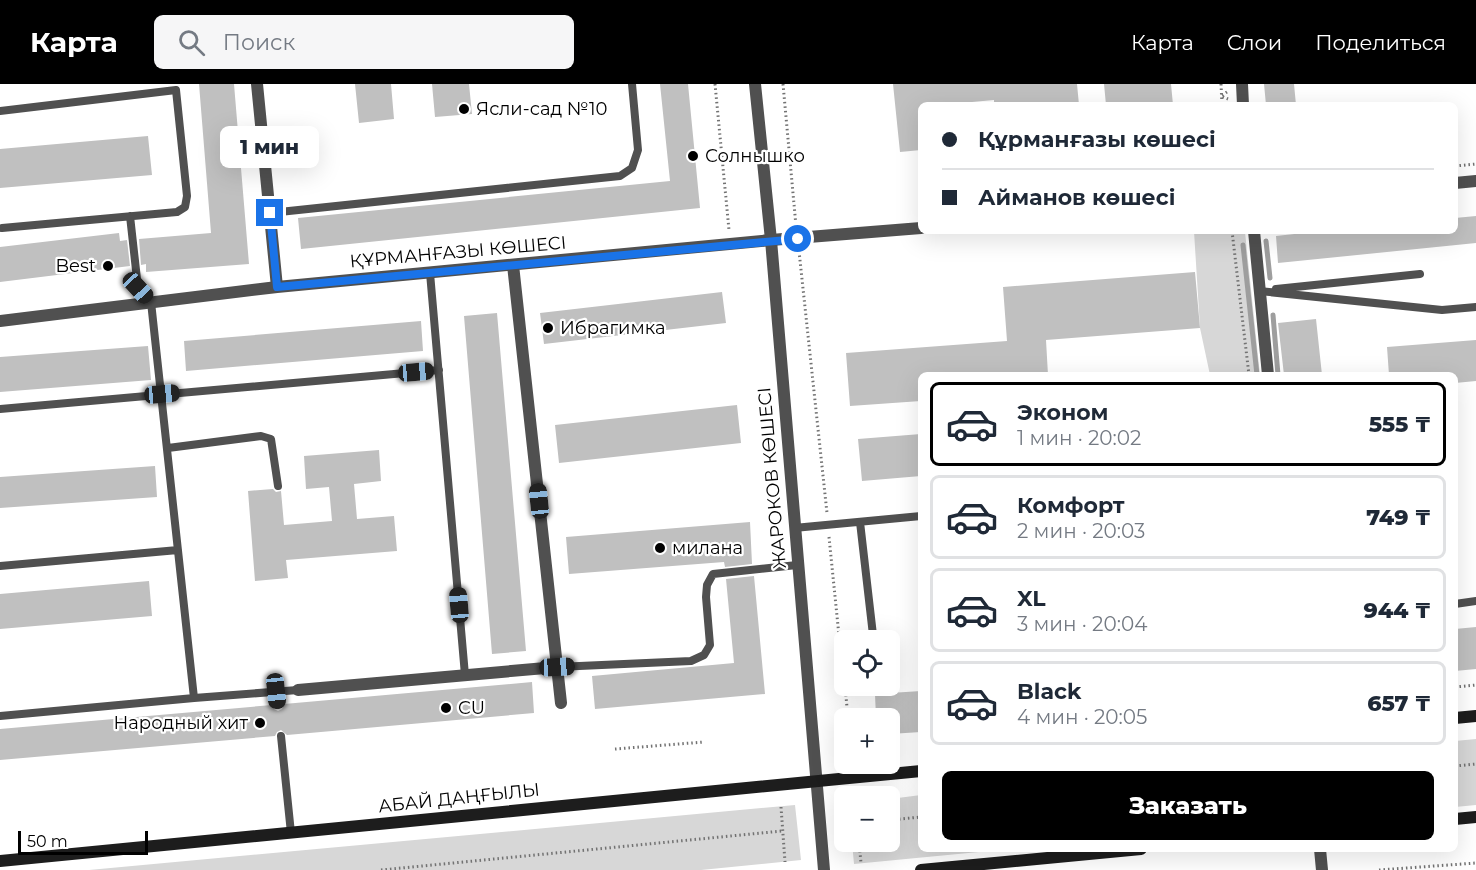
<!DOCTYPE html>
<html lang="ru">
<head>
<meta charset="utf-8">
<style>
  :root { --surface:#fff; --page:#f6f6f7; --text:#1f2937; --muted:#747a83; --line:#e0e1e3; --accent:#000 }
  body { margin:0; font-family:Montserrat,sans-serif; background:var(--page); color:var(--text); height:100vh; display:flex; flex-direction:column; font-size:22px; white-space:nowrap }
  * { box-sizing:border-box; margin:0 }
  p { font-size:20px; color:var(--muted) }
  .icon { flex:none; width:33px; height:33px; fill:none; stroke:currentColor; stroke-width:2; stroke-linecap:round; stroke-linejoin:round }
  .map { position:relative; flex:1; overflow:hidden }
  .side { position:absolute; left:918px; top:288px; width:540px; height:480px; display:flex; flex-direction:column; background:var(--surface); border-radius:9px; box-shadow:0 6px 24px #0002 }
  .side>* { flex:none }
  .guide { position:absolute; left:918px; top:18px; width:540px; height:132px; border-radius:9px; box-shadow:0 6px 24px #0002; display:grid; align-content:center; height:132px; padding:0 24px; background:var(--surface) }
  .fabs { position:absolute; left:834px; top:546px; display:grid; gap:12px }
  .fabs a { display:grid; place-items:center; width:66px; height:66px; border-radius:9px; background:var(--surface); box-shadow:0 6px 24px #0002; font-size:30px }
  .scale { position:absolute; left:18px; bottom:15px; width:130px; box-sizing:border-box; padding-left:6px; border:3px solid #000; border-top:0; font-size:16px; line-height:21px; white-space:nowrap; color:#000; -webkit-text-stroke:4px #fff; paint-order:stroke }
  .end { position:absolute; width:27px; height:27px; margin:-14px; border:8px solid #1a73e8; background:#fff; box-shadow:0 0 0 3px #fff }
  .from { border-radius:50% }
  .bubble { position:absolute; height:42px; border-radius:9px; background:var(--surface); box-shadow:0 6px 24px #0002; font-size:20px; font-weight:800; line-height:42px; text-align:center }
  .car { position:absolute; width:18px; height:36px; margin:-18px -9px; border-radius:8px; box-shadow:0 0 4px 2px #0007; background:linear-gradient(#222 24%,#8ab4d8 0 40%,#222 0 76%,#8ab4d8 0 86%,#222 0) }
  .guide b { display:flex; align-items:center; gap:21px; height:57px; font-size:22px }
  .guide b+b { border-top:2px solid var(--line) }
  .guide i { width:15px; height:15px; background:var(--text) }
  ul { padding:10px 0 0; list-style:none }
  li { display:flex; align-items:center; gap:18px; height:84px; margin:0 12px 9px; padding:0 12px; border:3px solid var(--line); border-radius:9px }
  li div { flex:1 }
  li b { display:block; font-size:22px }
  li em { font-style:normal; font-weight:800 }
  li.current { border-color:var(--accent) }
  li>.icon { width:54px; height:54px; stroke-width:1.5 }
  .button { display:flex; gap:12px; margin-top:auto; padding:12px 24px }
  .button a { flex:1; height:69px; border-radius:9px; background:var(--accent); color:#fff; font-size:24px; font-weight:800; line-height:69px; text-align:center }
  header { display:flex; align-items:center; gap:36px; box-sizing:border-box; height:84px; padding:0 30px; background:var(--accent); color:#fff }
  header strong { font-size:28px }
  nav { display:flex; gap:33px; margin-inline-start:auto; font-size:21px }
  .search { width:420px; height:54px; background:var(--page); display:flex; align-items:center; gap:15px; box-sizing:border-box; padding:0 21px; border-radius:9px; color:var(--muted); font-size:22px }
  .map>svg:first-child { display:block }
  .green { fill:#d7d7d7 }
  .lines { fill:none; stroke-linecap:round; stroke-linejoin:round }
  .stream { stroke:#9e9e9e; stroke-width:5 }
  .building { fill:#c0c0c0 }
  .path { stroke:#727272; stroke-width:3; stroke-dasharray:1.5 3; stroke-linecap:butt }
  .service { stroke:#505050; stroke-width:8 }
  .minor { stroke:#505050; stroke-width:12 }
  .tertiary { stroke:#505050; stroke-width:12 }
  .secondary { stroke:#1d1d1d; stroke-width:12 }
  .route { stroke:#1a73e8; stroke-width:8 }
  .poi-dot { fill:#000; stroke:#fff; stroke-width:2 }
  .labels { text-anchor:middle; stroke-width:4.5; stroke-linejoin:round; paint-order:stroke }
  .poi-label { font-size:18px; fill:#000; stroke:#fff; text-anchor:start }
  .street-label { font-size:18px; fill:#000; stroke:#fff }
</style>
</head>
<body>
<header>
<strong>Карта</strong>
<div class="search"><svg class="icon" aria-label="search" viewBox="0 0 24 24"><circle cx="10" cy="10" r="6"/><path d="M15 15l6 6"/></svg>Поиск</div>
<nav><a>Карта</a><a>Слои</a><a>Поделиться</a></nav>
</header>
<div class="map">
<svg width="1476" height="786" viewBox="0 0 1476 786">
  <rect width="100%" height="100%" fill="#fff"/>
  <path class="green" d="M1194,147L1245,148L1260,291H1210L1200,244Z
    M1476,655V721L1455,723V657Z
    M921,711V765H1010L854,780L852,758H890V715Z
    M795,721L801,776L701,786H89Z"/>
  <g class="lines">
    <path class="stream" d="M1266,157L1270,194
      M1243,161L1257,291
      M1273,231L1278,291"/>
  </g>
  <path class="building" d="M199,0H234L249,180L146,188V180L141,181L139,155L211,149Z
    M355,0H391L394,35L359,39Z
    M432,0H469L472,30L435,33Z
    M660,0H688L700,124L301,165L298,134L670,97Z
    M893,0H1077L1079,21H994V16L961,19L962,21H921V66L900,68Z
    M1104,0H1171L1173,21H1106Z
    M1264,0H1294L1296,21H1266Z
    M148,52L152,91L0,104V65Z
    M1476,132V159L1278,179L1276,152L1322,147H1455V134Z
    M119,149L120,157L127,156L130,182L0,198V163Z
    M1195,188L1200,244L1046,256L1048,291H921V317L850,322L846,269L1007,257L1003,203Z
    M722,208L726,239L544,260L540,229Z
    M497,229L526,567L492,570L464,232Z
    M1316,235L1322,291H1284L1278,239Z
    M421,237L423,267L186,287L184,257Z
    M1476,256V297L1455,299V291H1389L1387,263Z
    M148,262L151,296L0,308V273Z
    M737,321L741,359L559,379L555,341Z
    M921,350V392L862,397L858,355Z
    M379,366L381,397L354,400L357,435L394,432L397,467L286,476L288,494L255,497L248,407L273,405L276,408L281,407L284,441L332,437L329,403L306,405L304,372Z
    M155,382L157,413L0,424V393Z
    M750,438L752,480L725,483L724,478L569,490L566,453Z
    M754,492L765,610L595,625L592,592L734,579L726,495Z
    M149,497L152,532L0,545V510Z
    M1476,543V585L1455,587V545Z
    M532,598L534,629L287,651L281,646L277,648L275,652L0,676V645L272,621L274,625L278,627L282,625L284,620Z
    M921,607V648L890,650V634H876L875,610Z"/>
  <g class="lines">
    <path class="path" d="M715,0L729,146
      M783,0L796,142
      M1221,0L1222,21
      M1227,8L1221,12L1228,15
      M1455,82L1476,80
      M1232,147L1249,291
      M799,167L827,429
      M829,453L844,601
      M845,602L848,634
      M1455,603L1476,601
      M615,665L704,658
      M1455,682L1476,680
      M781,723L785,778
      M890,736L921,733
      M859,758L861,779
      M381,786L782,747
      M1379,786L1476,779"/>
    <path class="service" d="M0,27L176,6L187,112L185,123L177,128L2,144
      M270,129L620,92L632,84L638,66L632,0
      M130,132L138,204L151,218L194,614L298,606
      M430,189L465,591
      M1276,205L1420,190
      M1259,207L1442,226L1476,223
      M0,325L439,286
      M168,364L261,352L271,355L278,402
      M860,438L873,551
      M794,444L921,432
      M0,482L178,466
      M1455,520L1476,517
      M557,583L691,577L704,571L710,561L706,513L707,501L713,490L797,481
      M276,607L278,621
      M0,632L194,614
      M281,652L291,749"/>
    <path class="minor" d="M257,0L277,203
      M1242,0L1243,21
      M1455,99L1476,97
      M1254,147L1268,291
      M513,181L561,619
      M0,237L277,203L771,156L921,144
      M298,606L557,583
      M1320,765L1322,786"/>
    <path class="tertiary" d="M755,0L771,156L824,786"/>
    <path class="secondary" d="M1455,634L1476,632
      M1455,735L1476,733
      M0,777L921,687
      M921,786L1141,765"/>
  </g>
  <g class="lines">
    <path class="route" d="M270,129L277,203L798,155"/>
  </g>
  <g class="poi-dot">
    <circle cx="464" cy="25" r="6"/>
    <circle cx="693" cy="72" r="6"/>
    <circle cx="108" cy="182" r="6"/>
    <circle cx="548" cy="244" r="6"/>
    <circle cx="660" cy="464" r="6"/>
    <circle cx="446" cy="624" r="6"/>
    <circle cx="260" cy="639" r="6"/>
  </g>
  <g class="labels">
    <g class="poi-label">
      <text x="476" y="31">Ясли-сад №10</text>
      <text x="705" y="78">Солнышко</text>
      <text x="96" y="188" text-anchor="end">Best</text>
      <text x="560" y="250">Ибрагимка</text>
      <text x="672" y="470">милана</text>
      <text x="458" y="630">CU</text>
      <text x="248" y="645" text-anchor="end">Народный хит</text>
    </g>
    <g class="street-label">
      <text transform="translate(458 168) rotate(-5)" y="6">ҚҰРМАНҒАЗЫ КӨШЕСІ</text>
      <text transform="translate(772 394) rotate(-95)" y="6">ЖАРОКОВ КӨШЕСІ</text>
      <text transform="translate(459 714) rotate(-6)" y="6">АБАЙ ДАҢҒЫЛЫ</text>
    </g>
  </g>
</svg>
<div class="fabs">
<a><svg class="icon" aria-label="locate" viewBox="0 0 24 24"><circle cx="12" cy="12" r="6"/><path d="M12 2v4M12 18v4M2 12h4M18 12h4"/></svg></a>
<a>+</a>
<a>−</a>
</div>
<div class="scale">50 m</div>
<i class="end from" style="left:798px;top:155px"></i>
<i class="end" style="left:270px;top:129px"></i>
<div class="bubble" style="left:220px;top:42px;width:99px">1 мин</div>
<i class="car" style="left:138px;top:204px;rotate:137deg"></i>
<i class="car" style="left:416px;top:288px;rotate:85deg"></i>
<i class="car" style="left:162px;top:310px;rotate:85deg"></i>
<i class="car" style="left:539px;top:417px;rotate:354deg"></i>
<i class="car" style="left:459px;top:521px;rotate:355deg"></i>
<i class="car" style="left:557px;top:583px;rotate:87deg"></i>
<i class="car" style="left:276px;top:607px;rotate:174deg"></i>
<div class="guide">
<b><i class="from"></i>Құрманғазы көшесі</b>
<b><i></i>Айманов көшесі</b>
</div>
<section class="side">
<ul>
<li class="current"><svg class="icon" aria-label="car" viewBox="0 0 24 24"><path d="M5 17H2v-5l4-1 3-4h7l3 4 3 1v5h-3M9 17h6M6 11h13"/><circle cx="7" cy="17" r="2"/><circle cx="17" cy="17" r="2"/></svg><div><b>Эконом</b><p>1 мин · 20:02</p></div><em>555 ₸</em></li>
<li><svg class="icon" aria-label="car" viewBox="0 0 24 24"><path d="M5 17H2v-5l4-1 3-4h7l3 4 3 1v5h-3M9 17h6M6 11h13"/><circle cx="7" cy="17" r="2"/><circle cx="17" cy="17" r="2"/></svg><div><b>Комфорт</b><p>2 мин · 20:03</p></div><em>749 ₸</em></li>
<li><svg class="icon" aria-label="car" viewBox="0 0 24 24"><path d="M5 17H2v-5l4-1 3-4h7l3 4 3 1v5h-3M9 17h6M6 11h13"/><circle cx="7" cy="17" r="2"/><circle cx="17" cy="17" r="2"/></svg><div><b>XL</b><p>3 мин · 20:04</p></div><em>944 ₸</em></li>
<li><svg class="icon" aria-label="car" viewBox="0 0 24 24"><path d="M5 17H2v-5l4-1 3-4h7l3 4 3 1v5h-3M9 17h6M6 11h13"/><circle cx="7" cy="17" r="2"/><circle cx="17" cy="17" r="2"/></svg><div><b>Black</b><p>4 мин · 20:05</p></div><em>657 ₸</em></li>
</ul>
<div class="button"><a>Заказать</a></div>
</section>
</div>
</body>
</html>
